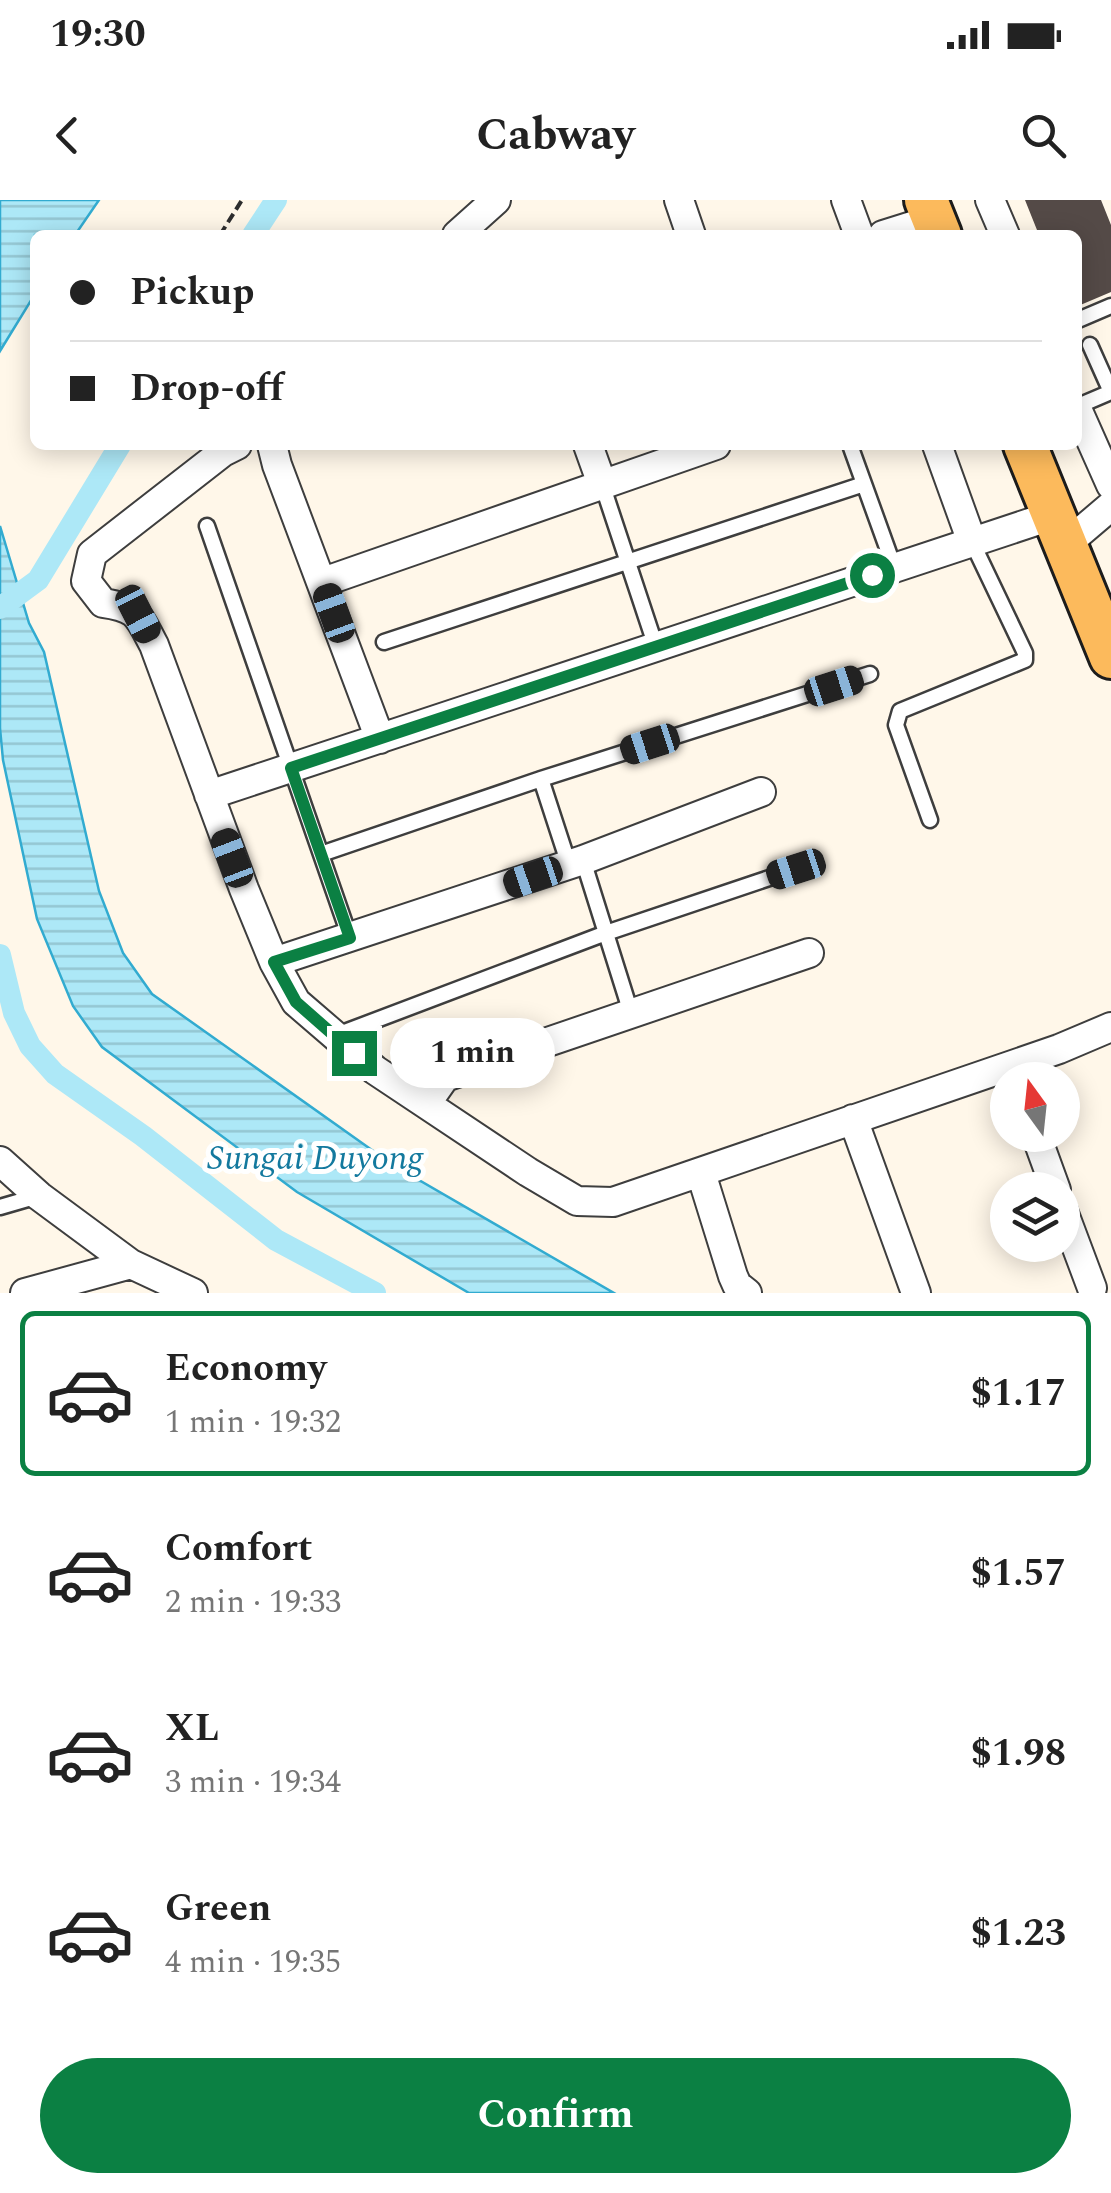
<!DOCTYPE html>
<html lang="en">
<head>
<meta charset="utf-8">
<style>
  :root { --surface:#fff; --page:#f6f6f6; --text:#222; --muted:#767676; --line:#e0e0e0; --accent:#0b8043 }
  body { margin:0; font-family:Spectral,serif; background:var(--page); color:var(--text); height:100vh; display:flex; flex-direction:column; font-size:38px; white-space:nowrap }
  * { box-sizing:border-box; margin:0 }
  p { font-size:32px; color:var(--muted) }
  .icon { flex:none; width:55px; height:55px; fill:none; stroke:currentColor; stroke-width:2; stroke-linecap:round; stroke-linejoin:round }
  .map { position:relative; height:1093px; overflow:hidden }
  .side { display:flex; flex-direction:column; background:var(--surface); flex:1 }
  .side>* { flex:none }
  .top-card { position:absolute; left:30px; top:30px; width:1052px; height:220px; border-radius:15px; box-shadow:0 5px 25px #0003; display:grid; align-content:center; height:220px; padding:0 40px; background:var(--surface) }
  .needle { width:65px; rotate:345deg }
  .tools { position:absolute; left:990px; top:862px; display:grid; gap:20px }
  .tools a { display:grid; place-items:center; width:90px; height:90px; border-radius:50%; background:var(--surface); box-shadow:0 5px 25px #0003; font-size:50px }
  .end { position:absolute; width:45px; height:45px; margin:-22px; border:12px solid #0b8043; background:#fff; box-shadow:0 0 0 5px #fff }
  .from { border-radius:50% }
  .bubble { position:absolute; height:70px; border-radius:35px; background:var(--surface); box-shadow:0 5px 25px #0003; font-size:32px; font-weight:700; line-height:70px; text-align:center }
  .car { position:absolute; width:30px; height:60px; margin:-30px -15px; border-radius:12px; box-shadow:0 0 8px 2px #0007; background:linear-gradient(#222 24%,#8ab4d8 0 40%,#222 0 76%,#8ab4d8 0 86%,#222 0) }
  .top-card b { display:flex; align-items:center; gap:35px; height:95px; font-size:38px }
  .top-card b+b { border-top:2px solid var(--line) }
  .top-card i { width:25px; height:25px; background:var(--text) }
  ul { padding:18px 0 0; list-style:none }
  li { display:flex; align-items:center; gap:30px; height:165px; margin:0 20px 15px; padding:0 20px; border:5px solid transparent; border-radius:15px }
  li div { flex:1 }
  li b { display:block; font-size:38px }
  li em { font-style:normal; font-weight:700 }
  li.selected { border-color:var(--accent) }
  li>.icon { width:90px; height:90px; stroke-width:1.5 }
  .button { display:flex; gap:20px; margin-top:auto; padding:20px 40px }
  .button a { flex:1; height:115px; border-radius:60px; background:var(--accent); color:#fff; font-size:40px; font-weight:700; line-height:115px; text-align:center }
  .status { display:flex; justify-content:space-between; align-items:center; height:70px; padding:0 50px; background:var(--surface); direction:ltr }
  .status svg { height:28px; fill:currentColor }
  header { display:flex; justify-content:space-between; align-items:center; height:130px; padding:0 40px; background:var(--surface); font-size:45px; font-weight:700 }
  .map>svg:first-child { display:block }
  .water { fill:url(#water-rules); stroke:#32abd0; stroke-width:2.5 }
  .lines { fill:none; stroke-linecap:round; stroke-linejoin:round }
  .canal { stroke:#ade8f7; stroke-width:22 }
  .building { fill:#544a47 }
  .service-casing { stroke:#3e3e3e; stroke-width:19 }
  .minor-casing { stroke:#3e3e3e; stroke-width:32 }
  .primary-casing { stroke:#1c1c1c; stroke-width:48 }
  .path { stroke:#2d2d2d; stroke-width:4; stroke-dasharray:10 5; stroke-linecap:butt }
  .service { stroke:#fff; stroke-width:14 }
  .minor { stroke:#fff; stroke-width:28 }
  .primary { stroke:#fcba5c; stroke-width:42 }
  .route { stroke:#0b8043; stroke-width:12 }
  .labels { text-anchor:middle; stroke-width:10; stroke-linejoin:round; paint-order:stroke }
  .water-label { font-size:35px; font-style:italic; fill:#13799e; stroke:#fff }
</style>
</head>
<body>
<div class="status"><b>19:30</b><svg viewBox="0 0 49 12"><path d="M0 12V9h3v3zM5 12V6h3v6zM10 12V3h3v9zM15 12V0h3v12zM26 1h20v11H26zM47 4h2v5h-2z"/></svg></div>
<header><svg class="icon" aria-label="back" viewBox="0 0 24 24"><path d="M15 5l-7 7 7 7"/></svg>Cabway<svg class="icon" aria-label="search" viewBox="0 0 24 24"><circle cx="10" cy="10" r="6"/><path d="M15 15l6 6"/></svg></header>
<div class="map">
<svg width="1111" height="1093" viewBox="0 0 1111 1093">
  <defs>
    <pattern id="water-rules" width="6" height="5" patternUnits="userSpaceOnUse" patternTransform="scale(2.5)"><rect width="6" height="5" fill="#ade8f7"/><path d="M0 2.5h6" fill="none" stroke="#94c6d2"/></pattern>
  </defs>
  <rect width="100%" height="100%" fill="#fff7e9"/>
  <path class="water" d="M0,0H99L75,35H35V94L0,151Z
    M0,326L29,423L44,452L99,691L123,753L152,794L393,965L614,1093H469L297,992L102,847L73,806L37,719L3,560L0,528Z"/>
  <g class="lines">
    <path class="canal" d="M253,35L276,0
      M0,408L38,380L120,245
      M0,755L14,813L30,846L55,874L143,936L276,1040L375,1093"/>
  </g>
  <path class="building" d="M1025,0H1101L1111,25V92L1078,106V35H1039Z"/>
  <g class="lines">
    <defs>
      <path id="service" d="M1078,120L1111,106
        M1090,145L1111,192
        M1078,206L1111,192
        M850,245L894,367
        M602,284L656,447
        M207,326L350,738
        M384,442L864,284
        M541,579L569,665
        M930,620L896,525L900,511L1025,460V453L972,342
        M321,654L541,579L870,474
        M583,660L631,813
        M334,836L606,733L796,669
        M0,1007L38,996"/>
      <path id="minor" d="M679,0L691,35
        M846,0L859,35
        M990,0L1005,35
        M457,35L496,0
        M883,35L934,19
        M1078,211L1111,285
        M237,245L223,252L92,354L86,381L103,403C138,408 138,415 154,445L244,689L274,762L296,802L375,870L528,972L577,1001L613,1002L1059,849L1111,827
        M272,245L277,265L380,539
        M588,245L602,284
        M937,245L972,342
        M1065,345L1111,306
        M323,382L716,245
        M209,595L1054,315
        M274,762L583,660L761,592
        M426,904L445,877L809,753
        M853,919L916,1093
        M1036,935L1056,990
        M0,961L39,996L131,1064L193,1093
        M701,973L733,1076L737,1085L747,1093
        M1062,1008L1092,1088
        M25,1093L131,1064"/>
      <path id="primary" d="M926,0L940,35
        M1025,245L1111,457"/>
    </defs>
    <use href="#service" class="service-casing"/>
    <use href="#minor" class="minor-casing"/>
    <use href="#primary" class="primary-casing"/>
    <path class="path" d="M220,35L242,0"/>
    <use href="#service" class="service"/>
    <use href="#minor" class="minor"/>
    <use href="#primary" class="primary"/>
  </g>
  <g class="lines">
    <path class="route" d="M354,853L296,802L274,762L350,738L291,568L872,375"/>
  </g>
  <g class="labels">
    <g class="water-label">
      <text x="315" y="969">Sungai Duyong</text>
    </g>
  </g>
</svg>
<div class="tools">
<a><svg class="needle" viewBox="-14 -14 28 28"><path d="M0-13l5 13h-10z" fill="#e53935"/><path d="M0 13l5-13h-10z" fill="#767676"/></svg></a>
<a><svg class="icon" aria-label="layers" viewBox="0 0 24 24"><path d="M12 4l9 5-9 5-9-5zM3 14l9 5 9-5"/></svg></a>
</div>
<i class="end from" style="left:872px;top:375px"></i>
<i class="end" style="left:354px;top:853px"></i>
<div class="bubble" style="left:390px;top:818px;width:165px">1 min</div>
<i class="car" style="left:334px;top:413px;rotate:340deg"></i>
<i class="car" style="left:138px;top:414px;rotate:153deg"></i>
<i class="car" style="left:834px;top:486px;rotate:72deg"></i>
<i class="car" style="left:650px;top:544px;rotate:252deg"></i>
<i class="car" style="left:232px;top:658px;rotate:339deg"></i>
<i class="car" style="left:796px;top:669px;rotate:252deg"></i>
<i class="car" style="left:533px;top:677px;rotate:251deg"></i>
<div class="top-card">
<b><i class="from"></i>Pickup</b>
<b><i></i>Drop-off</b>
</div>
</div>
<section class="side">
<ul>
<li class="selected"><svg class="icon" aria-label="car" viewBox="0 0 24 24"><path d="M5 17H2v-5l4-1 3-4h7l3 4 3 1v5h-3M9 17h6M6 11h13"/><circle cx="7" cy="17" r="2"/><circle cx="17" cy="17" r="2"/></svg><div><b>Economy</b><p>1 min · 19:32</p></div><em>$1.17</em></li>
<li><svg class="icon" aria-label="car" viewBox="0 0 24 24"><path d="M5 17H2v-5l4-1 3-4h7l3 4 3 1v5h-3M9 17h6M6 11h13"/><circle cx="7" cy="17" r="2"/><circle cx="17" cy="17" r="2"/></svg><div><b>Comfort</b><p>2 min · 19:33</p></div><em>$1.57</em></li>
<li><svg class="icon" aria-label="car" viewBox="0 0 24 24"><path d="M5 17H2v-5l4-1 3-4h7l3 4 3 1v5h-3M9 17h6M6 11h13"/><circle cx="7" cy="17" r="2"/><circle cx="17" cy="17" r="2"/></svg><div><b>XL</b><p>3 min · 19:34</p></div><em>$1.98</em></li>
<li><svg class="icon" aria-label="car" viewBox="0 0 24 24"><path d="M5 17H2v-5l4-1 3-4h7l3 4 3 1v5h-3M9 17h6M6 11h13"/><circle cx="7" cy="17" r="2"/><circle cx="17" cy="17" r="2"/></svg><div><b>Green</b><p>4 min · 19:35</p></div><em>$1.23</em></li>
</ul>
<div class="button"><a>Confirm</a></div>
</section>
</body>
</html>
